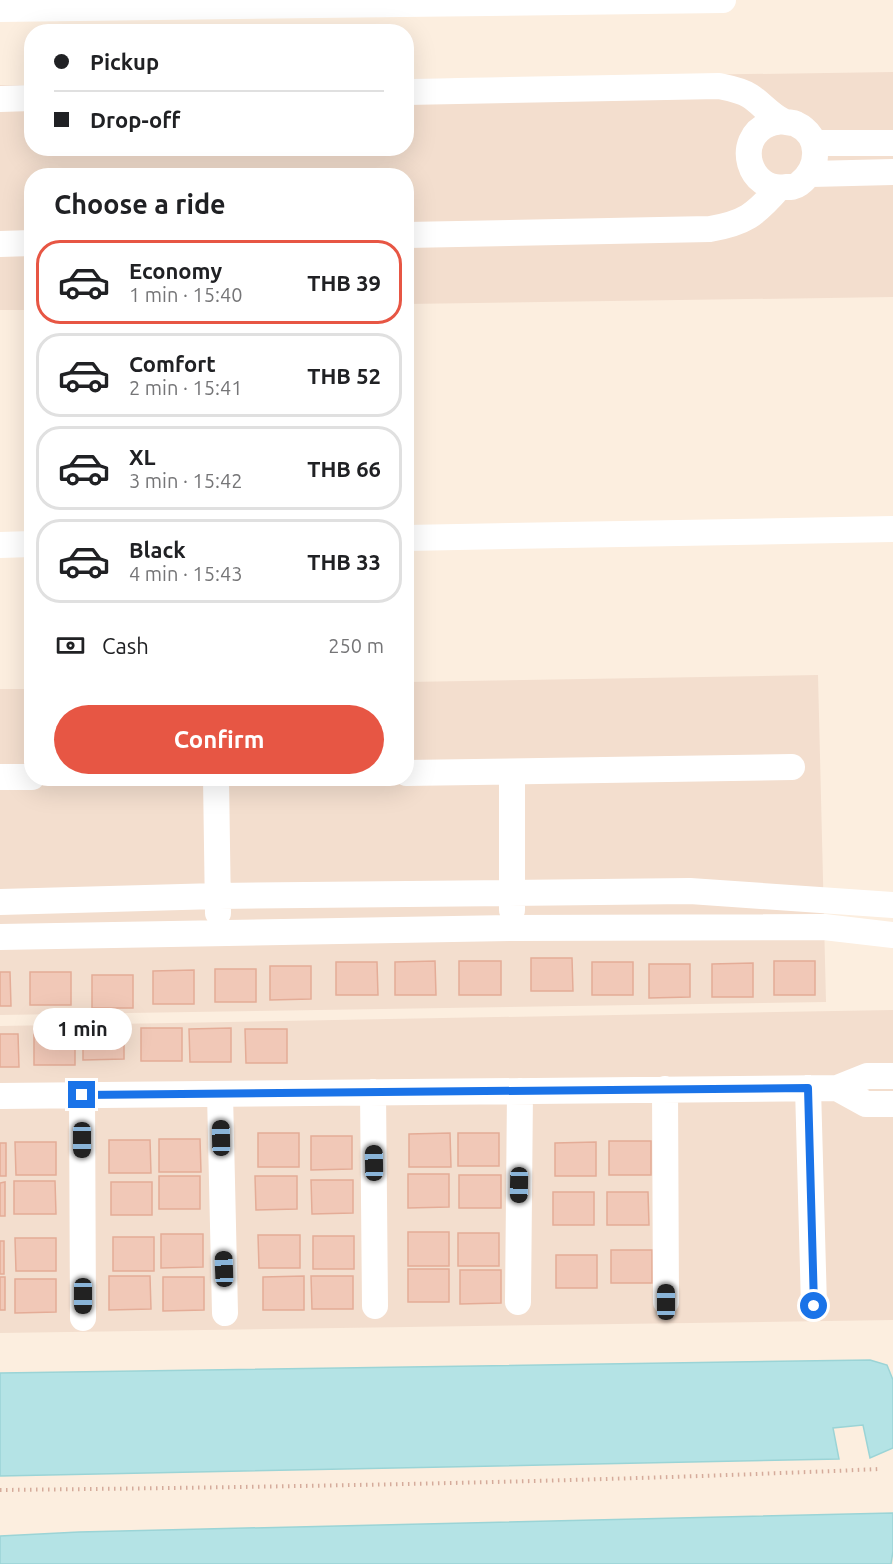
<!DOCTYPE html>
<html lang="en">
<head>
<meta charset="utf-8">
<style>
  :root { --surface:#fff; --page:#f6f6f6; --text:#202124; --muted:#757577; --line:#e0e0e0; --accent:#e75644 }
  body { margin:0; font-family:Ubuntu,sans-serif; background:var(--page); color:var(--text); height:100vh; display:flex; flex-direction:column; font-size:22px; white-space:nowrap }
  * { box-sizing:border-box; margin:0 }
  p { font-size:20px; color:var(--muted) }
  .icon { flex:none; width:33px; height:33px; fill:none; stroke:currentColor; stroke-width:2; stroke-linecap:round; stroke-linejoin:round }
  .map { position:relative; flex:1; overflow:hidden }
  .details { position:absolute; left:24px; top:168px; width:390px; height:618px; display:flex; flex-direction:column; background:var(--surface); border-radius:24px; box-shadow:0 6px 24px #0002 }
  .details>* { flex:none }
  .banner { position:absolute; left:24px; top:24px; width:390px; height:132px; border-radius:24px; box-shadow:0 6px 24px #0002; display:grid; align-content:center; height:132px; padding:0 30px; background:var(--surface) }
  .end { position:absolute; width:27px; height:27px; margin:-14px; border:8px solid #1a73e8; background:#fff; box-shadow:0 0 0 3px #fff }
  .from { border-radius:50% }
  .bubble { position:absolute; height:42px; border-radius:21px; background:var(--surface); box-shadow:0 6px 24px #0002; font-size:20px; font-weight:600; line-height:42px; text-align:center }
  .car { position:absolute; width:18px; height:36px; margin:-18px -9px; border-radius:8px; box-shadow:0 0 4px 2px #0007; background:linear-gradient(#222 24%,#8ab4d8 0 40%,#222 0 76%,#8ab4d8 0 86%,#222 0) }
  .banner b { display:flex; align-items:center; gap:21px; height:57px; font-size:22px }
  .banner b+b { border-top:2px solid var(--line) }
  .banner i { width:15px; height:15px; background:var(--text) }
  ul { padding:0; list-style:none }
  li { display:flex; align-items:center; gap:18px; height:84px; margin:0 12px 9px; padding:0 18px; border:3px solid var(--line); border-radius:24px }
  li div { flex:1 }
  li b { display:block; font-size:22px }
  li em { font-style:normal; font-weight:600 }
  li.current { border-color:var(--accent) }
  li>.icon { width:54px; height:54px; stroke-width:1.5 }
  h2 { padding:0 30px; font-size:27px; line-height:72px }
  .pay { display:flex; align-items:center; gap:15px; height:66px; padding:0 30px; font-size:22px }
  .pay p { margin-inline-start:auto }
  .primary-button { display:flex; gap:12px; margin-top:auto; padding:12px 30px }
  .primary-button a { flex:1; height:69px; border-radius:36px; background:var(--accent); color:#fff; font-size:24px; font-weight:600; line-height:69px; text-align:center }
  .map>svg:first-child { display:block }
  .residential { fill:#f3dece }
  .water { fill:#b4e3e5; stroke:#9bd4d6; stroke-width:1.5 }
  .building { fill:#f1c8b7; stroke:#e4ac97; stroke-width:1.5 }
  .lines { fill:none; stroke-linecap:round; stroke-linejoin:round }
  .path { stroke:#d5ab9b; stroke-width:4; stroke-dasharray:1.5 4.5; stroke-linecap:butt }
  .street { stroke:#fff; stroke-width:26 }
  .route { stroke:#1a73e8; stroke-width:8 }
</style>
</head>
<body>
<div class="map">
<svg width="893" height="1564" viewBox="0 0 893 1564">
  <rect width="100%" height="100%" fill="#fceedf"/>
  <path class="residential" d="M893,72V297L407,304L406,176H32L31,310H0V85H31L32,148H406L407,79Z
    M818,675L826,1002L0,1015V689H31L32,778H406L407,682Z
    M893,1010V1320L0,1333V1026Z"/>
  <path class="water" d="M870,1360L887,1365L893,1380V1448L870,1458L863,1425L833,1428L839,1459L0,1476V1373Z
    M893,1513V1551L891,1564H0V1536L79,1532Z"/>
  <path class="building" d="M531,958H572L573,991H531Z
    M435,961L436,995H395V962Z
    M459,961H501V995H459Z
    M774,961H815V995H774Z
    M336,962H377L378,995H336Z
    M592,962H633V995H592Z
    M753,963V997H712V964Z
    M649,964H690V997L649,998Z
    M270,966H311V999L270,1000Z
    M215,969H256V1002H215Z
    M194,970V1004H153V971Z
    M0,972H10L11,1006H0Z
    M30,972H71V1005H30Z
    M92,975H133V1008H92Z
    M83,1026H124V1059L83,1060Z
    M141,1028H182V1061H141Z
    M231,1028V1062H190L189,1029Z
    M245,1029H287V1063H246Z
    M34,1031H75V1065H34Z
    M0,1034H18L19,1067H0Z
    M258,1133H299V1167H258Z
    M450,1133L451,1167H409V1134Z
    M458,1133H499V1166H458Z
    M311,1136H352V1169L311,1170Z
    M159,1139H200L201,1172H159Z
    M109,1140H150L151,1173H109Z
    M609,1141H651V1175H609Z
    M15,1142H56V1175H16Z
    M596,1142V1176H555V1143Z
    M0,1143H6V1176H0Z
    M408,1174H449V1207L408,1208Z
    M459,1175H501V1208H459Z
    M159,1176H200V1209H159Z
    M255,1176H297V1209L256,1210Z
    M311,1180H353V1213L312,1214Z
    M14,1181H55L56,1214H14Z
    M5,1182V1216H0V1183Z
    M111,1182H152V1215H111Z
    M553,1192H594V1225H553Z
    M607,1192H648L649,1225H607Z
    M408,1232H449V1266H408Z
    M458,1233H499V1266H458Z
    M161,1234H203V1267L161,1268Z
    M258,1235H300V1268H259Z
    M313,1236H354V1269H313Z
    M113,1237H154V1271H113Z
    M15,1238H56V1271H16Z
    M0,1241H4V1274H0Z
    M611,1250H652V1283H611Z
    M556,1255H597V1288H556Z
    M408,1269H449V1302H408Z
    M460,1270H501V1303L460,1304Z
    M109,1276H150L151,1309L109,1310Z
    M304,1276V1310H263V1277Z
    M311,1276H353V1309H312Z
    M0,1277H5V1310H0Z
    M163,1277H204V1310L163,1311Z
    M15,1279H56V1312L15,1313Z"/>
  <g class="lines">
    <path class="path" d="M0,1490C293,1487 586,1482 879,1469"/>
    <path class="street" d="M0,9L723,0
      M406,92L719,86C729,88 741,90 750,96C761,103 771,116 783,121C787,123 792,122 796,124C822,136 820,168 799,184C795,187 791,187 786,187C749,193 733,139 769,124C773,122 778,122 782,121
      M0,99L32,98
      M814,143H893
      M811,174L893,172
      M406,235L710,229C745,223 755,215 778,189
      M0,244L32,243
      M406,538L893,529
      M0,545L32,544
      M406,773L792,767
      M0,777H32
      M216,778L218,913
      M0,902L218,896L690,891L893,905
      M512,910V772
      M0,937L512,928L824,927L893,935
      M808,1088L814,1306
      M837,1088L866,1104H893
      M665,1089L666,1302
      M373,1092L375,1306
      M220,1094L225,1313
      M82,1095L83,1318
      M0,1096L837,1088L867,1076H893
      M518,1302L520,1091"/>
  </g>
  <g class="lines">
    <path class="route" d="M82,1095L808,1088L814,1306"/>
  </g>
</svg>
<i class="end from" style="left:814px;top:1306px"></i>
<i class="end" style="left:82px;top:1095px"></i>
<div class="bubble" style="left:33px;top:1008px;width:99px">1 min</div>
<i class="car" style="left:221px;top:1138px;rotate:359deg"></i>
<i class="car" style="left:82px;top:1140px;rotate:180deg"></i>
<i class="car" style="left:374px;top:1163px;rotate:359deg"></i>
<i class="car" style="left:519px;top:1185px;rotate:181deg"></i>
<i class="car" style="left:224px;top:1269px;rotate:358deg"></i>
<i class="car" style="left:83px;top:1296px;rotate:180deg"></i>
<i class="car" style="left:666px;top:1302px;rotate:0deg"></i>
<div class="banner">
<b><i class="from"></i>Pickup</b>
<b><i></i>Drop-off</b>
</div>
<section class="details">
<h2>Choose a ride</h2>
<ul>
<li class="current"><svg class="icon" aria-label="car" viewBox="0 0 24 24"><path d="M5 17H2v-5l4-1 3-4h7l3 4 3 1v5h-3M9 17h6M6 11h13"/><circle cx="7" cy="17" r="2"/><circle cx="17" cy="17" r="2"/></svg><div><b>Economy</b><p>1 min · 15:40</p></div><em>THB 39</em></li>
<li><svg class="icon" aria-label="car" viewBox="0 0 24 24"><path d="M5 17H2v-5l4-1 3-4h7l3 4 3 1v5h-3M9 17h6M6 11h13"/><circle cx="7" cy="17" r="2"/><circle cx="17" cy="17" r="2"/></svg><div><b>Comfort</b><p>2 min · 15:41</p></div><em>THB 52</em></li>
<li><svg class="icon" aria-label="car" viewBox="0 0 24 24"><path d="M5 17H2v-5l4-1 3-4h7l3 4 3 1v5h-3M9 17h6M6 11h13"/><circle cx="7" cy="17" r="2"/><circle cx="17" cy="17" r="2"/></svg><div><b>XL</b><p>3 min · 15:42</p></div><em>THB 66</em></li>
<li><svg class="icon" aria-label="car" viewBox="0 0 24 24"><path d="M5 17H2v-5l4-1 3-4h7l3 4 3 1v5h-3M9 17h6M6 11h13"/><circle cx="7" cy="17" r="2"/><circle cx="17" cy="17" r="2"/></svg><div><b>Black</b><p>4 min · 15:43</p></div><em>THB 33</em></li>
</ul>
<div class="pay"><svg class="icon" aria-label="cash" viewBox="0 0 24 24"><path d="M3 7h18v10H3z"/><circle cx="12" cy="12" r="2"/></svg>Cash<p>250 m</p></div>
<div class="primary-button"><a>Confirm</a></div>
</section>
</div>
</body>
</html>
